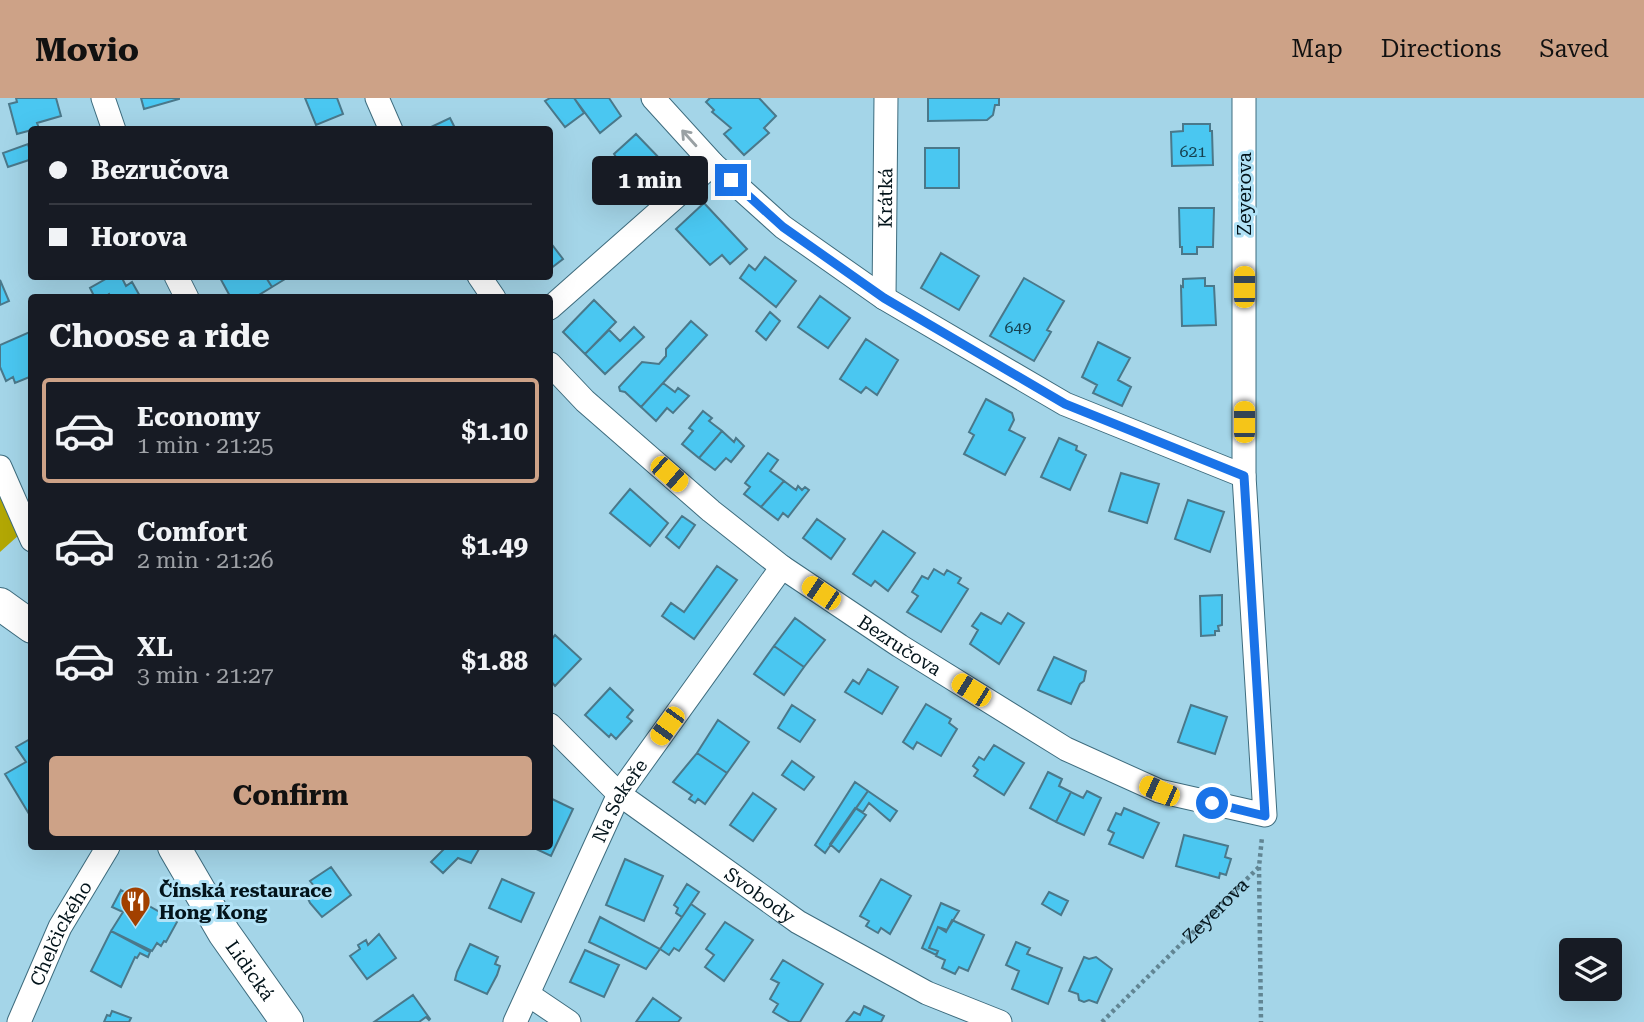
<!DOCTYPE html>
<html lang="en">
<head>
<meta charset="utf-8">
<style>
  :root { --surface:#171b24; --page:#242831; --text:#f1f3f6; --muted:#9ea1a6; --line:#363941; --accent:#cda287 }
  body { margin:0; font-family:"Roboto Serif",serif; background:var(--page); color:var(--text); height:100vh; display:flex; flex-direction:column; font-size:26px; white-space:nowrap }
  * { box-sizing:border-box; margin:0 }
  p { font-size:23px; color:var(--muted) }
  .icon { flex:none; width:38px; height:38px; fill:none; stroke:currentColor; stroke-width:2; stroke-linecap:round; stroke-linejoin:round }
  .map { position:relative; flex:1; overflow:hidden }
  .side { position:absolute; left:28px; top:196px; width:525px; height:556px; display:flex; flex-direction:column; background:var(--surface); border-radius:7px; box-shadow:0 7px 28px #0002 }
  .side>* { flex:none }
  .guide { position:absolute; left:28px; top:28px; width:525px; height:154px; border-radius:7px; box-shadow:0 7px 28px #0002; display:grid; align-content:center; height:154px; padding:0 21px; background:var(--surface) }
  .tools { position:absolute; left:1559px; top:840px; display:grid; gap:14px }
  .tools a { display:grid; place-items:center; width:63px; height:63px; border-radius:7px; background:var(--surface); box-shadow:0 7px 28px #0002; font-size:35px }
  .end { position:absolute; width:32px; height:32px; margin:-16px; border:9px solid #1a73e8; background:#fff; box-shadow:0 0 0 4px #fff }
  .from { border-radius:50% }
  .bubble { position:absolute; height:49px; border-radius:7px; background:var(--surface); box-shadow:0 7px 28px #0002; font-size:23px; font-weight:700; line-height:49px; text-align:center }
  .car { position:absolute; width:21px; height:42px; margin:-21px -10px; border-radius:9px; box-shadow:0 0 5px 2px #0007; background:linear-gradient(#f5c518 24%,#345 0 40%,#f5c518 0 76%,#345 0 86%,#f5c518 0) }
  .guide b { display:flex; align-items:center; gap:24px; height:66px; font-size:26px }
  .guide b+b { border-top:2px solid var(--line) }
  .guide i { width:18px; height:18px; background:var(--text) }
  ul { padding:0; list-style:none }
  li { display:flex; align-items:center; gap:21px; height:105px; margin:0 14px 10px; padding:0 7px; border:4px solid transparent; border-radius:7px }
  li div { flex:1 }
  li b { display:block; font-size:26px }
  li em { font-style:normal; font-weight:700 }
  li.current { border-color:var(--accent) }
  li>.icon { width:63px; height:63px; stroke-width:1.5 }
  h2 { padding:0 21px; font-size:32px; line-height:84px }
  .primary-button { display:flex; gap:14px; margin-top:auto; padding:14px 21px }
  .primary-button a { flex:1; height:80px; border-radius:7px; background:var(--accent); color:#111; font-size:28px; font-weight:700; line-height:80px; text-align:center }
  header { display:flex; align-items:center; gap:42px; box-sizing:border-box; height:98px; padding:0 35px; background:var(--accent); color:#111 }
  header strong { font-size:33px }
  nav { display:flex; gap:38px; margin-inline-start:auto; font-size:24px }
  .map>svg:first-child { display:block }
  .green { fill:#b2a704 }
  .building { fill:#4ac7f1; stroke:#4a788a; stroke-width:2 }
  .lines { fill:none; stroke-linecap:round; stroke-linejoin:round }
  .street-casing { stroke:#3e6c7e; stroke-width:25 }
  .secondary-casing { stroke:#3e6c7e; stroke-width:34 }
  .path { stroke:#618593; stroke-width:4.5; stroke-dasharray:3.5 3.5; stroke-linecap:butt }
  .street { stroke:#fff; stroke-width:23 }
  .secondary { stroke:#fff; stroke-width:32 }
  .oneway { stroke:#9aa1a4 }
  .route { stroke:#1a73e8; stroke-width:9 }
  .labels { text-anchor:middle; stroke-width:6; stroke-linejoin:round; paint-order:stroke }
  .number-label { font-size:16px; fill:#154150 }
  .street-label { font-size:19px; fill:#03141b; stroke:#b1e2f6 }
  .poi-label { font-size:19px; font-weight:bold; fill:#03141b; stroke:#b1e2f6; text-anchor:start }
</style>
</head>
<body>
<header>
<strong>Movio</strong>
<nav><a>Map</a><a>Directions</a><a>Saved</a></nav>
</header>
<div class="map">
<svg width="1644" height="924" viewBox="0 0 1644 924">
  <rect width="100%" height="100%" fill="#a4d5e8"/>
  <path class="green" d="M0,391L20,436L0,454Z"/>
  <path class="building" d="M16,0H56L61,18L37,25L39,30L17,36L9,6L17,4Z
    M141,0H179V1L144,11Z
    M305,0H337L343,16L316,27Z
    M550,0H574L584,15L565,29L545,3Z
    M574,0H609L621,18L600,35Z
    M710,0H759L776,18L764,30L769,35L744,57L724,36L731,30L712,14L714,12L706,4Z
    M928,0H999V7H995L993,17L987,22L928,23Z
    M450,20L456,32H427V31Z
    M1183,26H1210V33H1212L1213,67L1172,68L1171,34L1183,33Z
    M636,36L663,64L652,74L657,79L645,89L634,80L629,84L611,63L616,59L614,56Z
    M28,46L32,61L8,69L3,55Z
    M925,50H959V90H925Z
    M704,105L747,151L730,166L722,157L710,167L676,131Z
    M1179,110H1214L1213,149H1197V156H1182V149H1180Z
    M550,144L563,161L550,171Z
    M941,155L979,178L959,212L921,190Z
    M765,159L796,183L776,209L740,180L749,167L755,172Z
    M111,178H121L126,188L132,184L141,200H111L109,196L104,200H95L90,190Z
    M219,178H265L272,189L254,200H231Z
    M265,178H290L272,189Z
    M1024,180L1064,203L1047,232L1051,234L1034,263L990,238Z
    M1205,180V188H1214L1216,227L1182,228L1181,188L1183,189V181Z
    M0,182L9,203L0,207Z
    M820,198L850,220L828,250L798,229Z
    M594,202L616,224L585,256L563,234Z
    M770,214L780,223L766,242L756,233Z
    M691,223L707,237L641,309L625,294L620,293L619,289L642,264L659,266L666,258V251Z
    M634,229L644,239L605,276L585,256L609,232L620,243Z
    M32,233V278L15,285L13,279L6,283L0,269V247Z
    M866,241L898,262L877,297L866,289L861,295L840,281Z
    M1098,244L1130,260L1118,282L1131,289L1122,308L1093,295L1097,287L1082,279Z
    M663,285L675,294L678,290L689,298L673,315L667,310L656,323L641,309Z
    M986,301L1012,315L1014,322L1009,332L1025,340L1005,377L964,356L974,337L969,334Z
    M703,313L712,320L709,323L722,333L699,360L682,346L693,333L689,330Z
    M722,333L734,344L736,340L744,348L731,364L726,360L715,372L699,360Z
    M1059,340L1077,348L1076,352L1086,357L1070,392L1041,379Z
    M768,355L778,362L770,373L784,383L761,409L744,396L750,389L745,385Z
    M1121,375L1159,386L1147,425L1109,413Z
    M784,383L796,392L798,388L802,392L805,389L809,392L788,419L783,415L778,422L761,409Z
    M630,391L668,425L650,448L610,415Z
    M1188,402L1224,414L1210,454L1175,441Z
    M682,418L695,427L679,450L666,439Z
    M817,421L845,441L831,461L803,440Z
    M883,433L915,455L888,493L875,483L871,488L853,476Z
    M717,468L737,482L694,541L662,518L671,505L684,514Z
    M934,471L944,477L947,472L961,480L958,485L968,491L941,534L907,514L918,498L912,494L922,478L928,481Z
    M1222,497V527L1218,528L1219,533H1215V537L1201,538L1200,498Z
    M981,515L1001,526L1008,515L1024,525L999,566L970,546L978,532L972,528Z
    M795,520L825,542L804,569L774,548Z
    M555,537L581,561L555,588L550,582V543Z
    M774,548L804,569L784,597L754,576Z
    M1054,559L1086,573L1084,583L1080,586L1071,606L1038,592Z
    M868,571L898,589L882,616L845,594L853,582L859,586Z
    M610,590L633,612L627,619L632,623L616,641L611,636L609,639L585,617Z
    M926,606L951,621L949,625L957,631L941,658L917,644L913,651L903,644Z
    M792,607L815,622L800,644L778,630Z
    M1191,607L1227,619L1215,656L1178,644Z
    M718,622L749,644L727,675L697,655Z
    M32,640V721L5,676L26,664L16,649Z
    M994,647L1024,665L1004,697L974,678L978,672L973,668L979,659L984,662Z
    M697,655L727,675L705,706L698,701L695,705L689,701L692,697L673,684Z
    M792,663L814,679L804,692L782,677Z
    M1048,674L1062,681L1059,688L1071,694L1056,724L1030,710Z
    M855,684L868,693L825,755L815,747Z
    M868,693L897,713L890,723L869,705L863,714L856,710Z
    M1087,693L1101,700L1084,737L1056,724L1071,694L1083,700Z
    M753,695L776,711L753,743L730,727Z
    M550,700L573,711L551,758L532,749H550Z
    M855,710L866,717L839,754L830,746Z
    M1124,710L1159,725L1143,760L1109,746L1114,735L1108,732L1116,715L1121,717Z
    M1184,737L1228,748L1225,759L1231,761L1226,777L1220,775L1219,780L1176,768Z
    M446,749H474L479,751L471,765L458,760L443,775L431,764Z
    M625,761L663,778L644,823L606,807Z
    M331,769L351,797L322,819L310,805L305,794L314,788L310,783Z
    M502,781L534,795L521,824L489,810Z
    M881,781L911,798L890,836L881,830L878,835L866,828L869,823L860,818Z
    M687,786L699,794L682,819L676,815L678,810L674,807Z
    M121,792L177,824L166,844L164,843L161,848L157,845L152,853L111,833L123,814L112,809Z
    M1049,794L1068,803L1061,817L1042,806Z
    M941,805L959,813L947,832L938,829L929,850L938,853L936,857L922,850Z
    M691,806L705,816L679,853L674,850L669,857L660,851Z
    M600,819L660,851L646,871L589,844Z
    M952,822L984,837L968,873L959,869L955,876L942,870L945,862L936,858L938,853L929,850L938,829L946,834Z
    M725,824L753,842L724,883L705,869L714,857L706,851Z
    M111,833L150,854L148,859L140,855L137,860L135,859L121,889L91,873Z
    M379,836L396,860L367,881L350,858L360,851L358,847L366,842L368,847Z
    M1016,844L1030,850L1027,856L1062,870L1048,906L1012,891L1019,873L1006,867Z
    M470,846L498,859L495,866L500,868L497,877L487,896L455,882L457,874Z
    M585,852L619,867L604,899L570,884Z
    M1084,859L1089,861L1096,859L1112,871L1097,905L1089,902L1084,904L1079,902L1078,896L1069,893Z
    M783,862L823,886L800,924H790L773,914L778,906L770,901L779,885L771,881Z
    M413,897L430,921L429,922L426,919L419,924H374Z
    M653,900L681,920L678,924H636Z
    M864,908L884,918L881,924H846L854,914L860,917Z
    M112,913L131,920L129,924H104L107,917L110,918Z"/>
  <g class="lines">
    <defs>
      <g id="street">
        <path d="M103,0L114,32"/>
        <path d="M377,0L391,32"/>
        <path d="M653,0L713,66L783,129L884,200L1065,306L1244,378"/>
        <path d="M176,178L187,200"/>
        <path d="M479,178L494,200"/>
        <path id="s2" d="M884,200L886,0"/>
        <path d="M550,210L713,66"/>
        <path id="s3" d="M550,266L585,303L711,413L782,469L900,548L1066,651L1159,693L1265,717L1244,378V0"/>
        <path d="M0,369L32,442"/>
        <path id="s4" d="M550,627L619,696L798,824L927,895L1000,924"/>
        <path d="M529,897L569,924"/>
        <path id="s5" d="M19,924L60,829L108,749"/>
        <path id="s6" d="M515,924L619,696L782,469"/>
      </g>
      <g id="secondary">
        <path d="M0,506L32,529"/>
        <path id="s7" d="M174,749L224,835L287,924"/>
      </g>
    </defs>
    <use href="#street" class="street-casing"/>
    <use href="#secondary" class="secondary-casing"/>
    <g class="path">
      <path d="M1259,769L1261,924"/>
      <path id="s1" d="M1102,924L1259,769L1262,739"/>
    </g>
    <use href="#street" class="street"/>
    <use href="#secondary" class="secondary"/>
  </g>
  <defs><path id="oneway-shaft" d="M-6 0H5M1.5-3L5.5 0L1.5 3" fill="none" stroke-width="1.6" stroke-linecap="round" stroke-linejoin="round" transform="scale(1.75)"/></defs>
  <use class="oneway" href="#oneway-shaft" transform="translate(689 40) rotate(-132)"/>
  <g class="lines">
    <path class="route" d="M731,82L783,129L884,200L1065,306L1244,378L1265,718L1212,705"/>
  </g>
  <defs>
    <symbol id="restaurant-pin" viewBox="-11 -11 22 30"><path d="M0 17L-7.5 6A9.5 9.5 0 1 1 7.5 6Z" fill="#a24000" stroke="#b1e2f6"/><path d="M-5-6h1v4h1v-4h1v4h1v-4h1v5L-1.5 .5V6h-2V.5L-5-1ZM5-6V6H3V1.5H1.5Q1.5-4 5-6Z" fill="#fff"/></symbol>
  </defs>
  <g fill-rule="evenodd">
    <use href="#restaurant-pin" x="118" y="786" width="35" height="47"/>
  </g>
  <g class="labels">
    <g class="number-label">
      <text x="1193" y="59">621</text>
      <text x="1018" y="235">649</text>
    </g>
    <g class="street-label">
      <text transform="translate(1244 96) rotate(-90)" y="7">Zeyerova</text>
      <text dy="7" stroke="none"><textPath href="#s2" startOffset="100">Krátká</textPath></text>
      <text dy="7" stroke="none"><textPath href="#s3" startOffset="450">Bezručova</textPath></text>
      <text dy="7" stroke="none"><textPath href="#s6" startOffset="245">Na Sekeře</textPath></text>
      <text dy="7" stroke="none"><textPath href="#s4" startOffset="271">Svobody</textPath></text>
      <text dy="7" stroke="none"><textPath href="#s1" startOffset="159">Zeyerova</textPath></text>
      <text dy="7" stroke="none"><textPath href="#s5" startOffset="98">Chelčického</textPath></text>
      <text dy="7" stroke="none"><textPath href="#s7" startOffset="145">Lidická</textPath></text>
    </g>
    <g class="poi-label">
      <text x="159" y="799">Čínská restaurace<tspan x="159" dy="22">Hong Kong</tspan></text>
    </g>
  </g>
</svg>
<div class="tools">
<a><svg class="icon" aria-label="layers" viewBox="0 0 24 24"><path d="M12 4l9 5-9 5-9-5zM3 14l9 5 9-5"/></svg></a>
</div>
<i class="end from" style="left:1212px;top:705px"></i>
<i class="end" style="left:731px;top:82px"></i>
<div class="bubble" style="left:592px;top:58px;width:116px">1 min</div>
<i class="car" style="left:1244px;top:189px;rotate:0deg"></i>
<i class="car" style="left:1244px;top:324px;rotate:0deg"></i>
<i class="car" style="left:669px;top:376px;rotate:131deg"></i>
<i class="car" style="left:821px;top:495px;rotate:304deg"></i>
<i class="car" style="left:971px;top:592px;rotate:302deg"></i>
<i class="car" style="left:667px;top:628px;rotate:216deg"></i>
<i class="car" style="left:1159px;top:693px;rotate:294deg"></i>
<div class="guide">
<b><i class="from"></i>Bezručova</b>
<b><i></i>Horova</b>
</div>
<section class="side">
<h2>Choose a ride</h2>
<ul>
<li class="current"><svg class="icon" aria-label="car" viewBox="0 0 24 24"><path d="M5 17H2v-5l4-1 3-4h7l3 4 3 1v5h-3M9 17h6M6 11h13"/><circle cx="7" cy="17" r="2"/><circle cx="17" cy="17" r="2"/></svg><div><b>Economy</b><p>1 min · 21:25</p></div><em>$1.10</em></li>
<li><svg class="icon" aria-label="car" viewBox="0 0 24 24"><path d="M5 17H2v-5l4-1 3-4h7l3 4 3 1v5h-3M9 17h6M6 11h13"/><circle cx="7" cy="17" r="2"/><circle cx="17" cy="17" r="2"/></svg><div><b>Comfort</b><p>2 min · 21:26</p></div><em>$1.49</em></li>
<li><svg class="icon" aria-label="car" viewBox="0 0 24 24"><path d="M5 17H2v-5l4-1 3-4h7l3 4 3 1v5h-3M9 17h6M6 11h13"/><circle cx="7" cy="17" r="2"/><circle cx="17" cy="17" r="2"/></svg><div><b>XL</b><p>3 min · 21:27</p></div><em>$1.88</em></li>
</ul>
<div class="primary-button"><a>Confirm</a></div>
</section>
</div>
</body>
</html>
